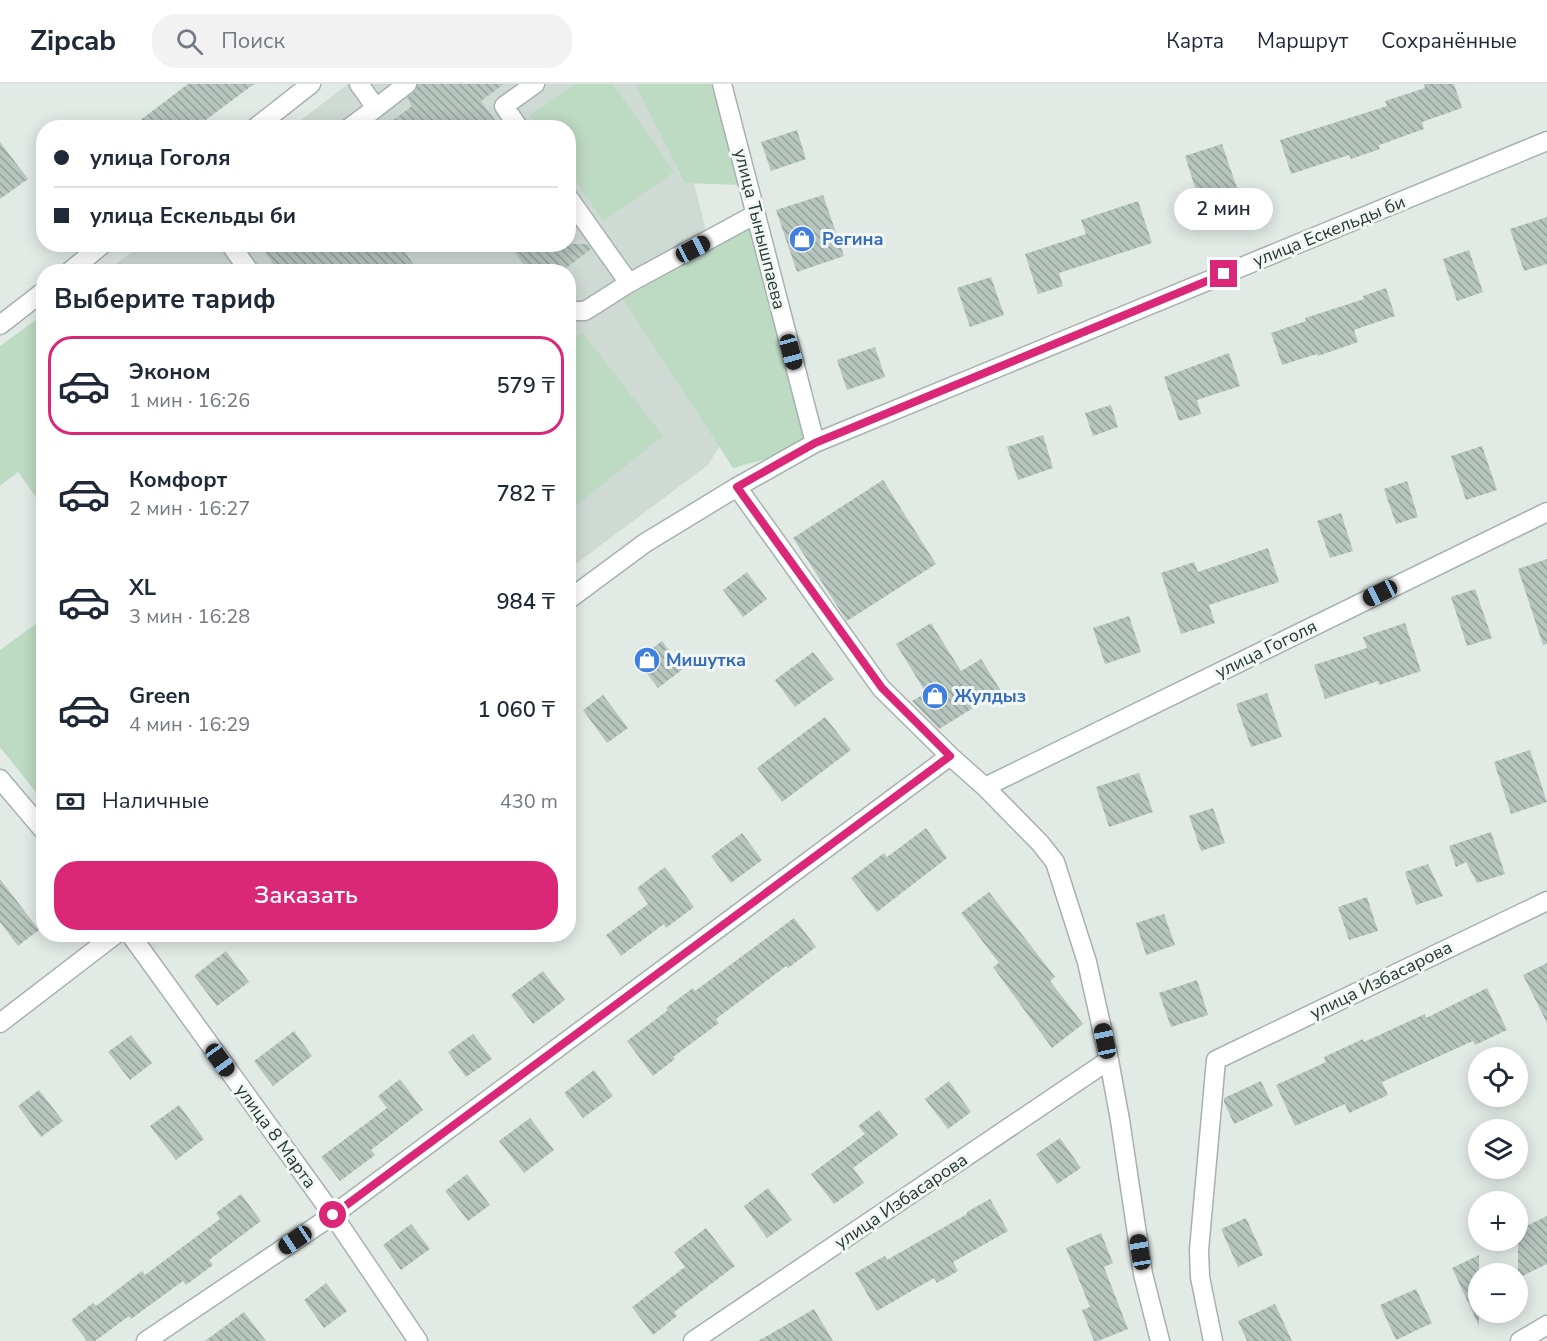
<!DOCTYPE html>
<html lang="ru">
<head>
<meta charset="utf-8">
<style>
  :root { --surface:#fff; --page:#f2f2f3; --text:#1f2937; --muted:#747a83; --line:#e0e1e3; --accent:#db2777 }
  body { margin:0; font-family:"Nunito Sans",sans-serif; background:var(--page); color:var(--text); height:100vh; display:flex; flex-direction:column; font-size:22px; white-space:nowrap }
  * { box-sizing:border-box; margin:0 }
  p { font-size:20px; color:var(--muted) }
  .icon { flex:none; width:33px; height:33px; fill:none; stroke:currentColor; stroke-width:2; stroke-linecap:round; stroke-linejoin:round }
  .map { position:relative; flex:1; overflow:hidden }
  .sheet { position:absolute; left:36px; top:180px; width:540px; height:678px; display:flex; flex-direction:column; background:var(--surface); border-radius:24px; box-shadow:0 3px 15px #0003 }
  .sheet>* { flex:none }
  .top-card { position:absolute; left:36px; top:36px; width:540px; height:132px; border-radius:24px; box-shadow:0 3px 15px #0003; display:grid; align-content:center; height:132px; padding:0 18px; background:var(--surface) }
  .tools { position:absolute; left:1468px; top:963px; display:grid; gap:12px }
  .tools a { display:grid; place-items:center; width:60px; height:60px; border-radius:50%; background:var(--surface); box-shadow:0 3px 15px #0003; font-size:30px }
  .end { position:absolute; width:27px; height:27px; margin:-14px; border:8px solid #db2777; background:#fff; box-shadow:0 0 0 3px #fff }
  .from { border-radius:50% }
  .bubble { position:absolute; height:42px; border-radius:21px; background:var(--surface); box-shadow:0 3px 15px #0003; font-size:20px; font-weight:600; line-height:42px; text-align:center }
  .car { position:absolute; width:18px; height:36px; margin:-18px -9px; border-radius:8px; box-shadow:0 0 4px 2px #0007; background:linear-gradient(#222 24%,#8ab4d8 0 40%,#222 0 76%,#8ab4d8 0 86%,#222 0) }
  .top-card b { display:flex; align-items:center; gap:21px; height:57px; font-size:22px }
  .top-card b+b { border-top:2px solid var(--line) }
  .top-card i { width:15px; height:15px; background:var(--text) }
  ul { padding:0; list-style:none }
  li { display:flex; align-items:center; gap:18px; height:99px; margin:0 12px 9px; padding:0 6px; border:3px solid transparent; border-radius:24px }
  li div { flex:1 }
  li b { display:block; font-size:22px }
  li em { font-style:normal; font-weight:600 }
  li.active { border-color:var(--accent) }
  li>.icon { width:54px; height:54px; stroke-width:1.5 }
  h2 { padding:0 18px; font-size:27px; line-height:72px }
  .pay { display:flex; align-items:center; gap:15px; height:66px; padding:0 18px; font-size:22px }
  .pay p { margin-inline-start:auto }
  .cta { display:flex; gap:12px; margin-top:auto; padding:12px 18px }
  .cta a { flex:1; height:69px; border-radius:24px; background:var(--accent); color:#fff; font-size:24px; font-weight:600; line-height:69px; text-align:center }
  header { display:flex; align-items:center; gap:36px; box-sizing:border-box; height:84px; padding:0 30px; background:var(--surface); border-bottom:2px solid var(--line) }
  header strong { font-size:28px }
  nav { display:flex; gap:33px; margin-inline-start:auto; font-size:21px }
  .search { width:420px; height:54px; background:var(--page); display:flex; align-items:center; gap:15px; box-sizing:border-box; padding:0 21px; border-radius:24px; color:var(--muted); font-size:22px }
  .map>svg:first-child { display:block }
  .built { fill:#d0dad5 }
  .grass { fill:#bddac3 }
  .building { fill:url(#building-back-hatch) }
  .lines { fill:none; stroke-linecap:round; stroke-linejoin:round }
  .minor-casing { stroke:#a5b2ad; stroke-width:21 }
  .minor { stroke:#fff; stroke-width:18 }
  .route { stroke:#db2777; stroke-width:8 }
  .labels { text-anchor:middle; stroke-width:6; stroke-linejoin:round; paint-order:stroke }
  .street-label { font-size:18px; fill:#243a33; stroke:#f2f7f4 }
  .shop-label { font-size:18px; font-weight:bold; fill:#366cbe; stroke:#f2f7f4; text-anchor:start }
</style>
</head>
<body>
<header>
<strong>Zipcab</strong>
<div class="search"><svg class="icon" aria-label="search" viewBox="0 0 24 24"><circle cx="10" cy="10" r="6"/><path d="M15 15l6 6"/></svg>Поиск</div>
<nav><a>Карта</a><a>Маршрут</a><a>Сохранённые</a></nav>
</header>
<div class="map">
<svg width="1547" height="1257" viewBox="0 0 1547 1257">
  <defs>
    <pattern id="building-back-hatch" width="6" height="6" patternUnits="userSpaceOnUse" patternTransform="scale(1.5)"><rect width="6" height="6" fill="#b7c5bf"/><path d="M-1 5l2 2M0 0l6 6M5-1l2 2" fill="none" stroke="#95a19c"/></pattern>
  </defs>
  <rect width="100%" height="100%" fill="#e2eae6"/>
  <path class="built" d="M348,0H669L739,277L722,358L708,381L569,485L568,188H110L108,186L141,161L568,160V44L292,43Z"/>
  <path class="grass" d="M575,0H613L674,88L603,137L569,87L568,44L538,43L530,31Z
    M635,0H711L739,101L685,99Z
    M753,143L809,363L733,384L623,215Z
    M43,231V423L18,388L0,402V262Z
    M582,248L663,352L569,427V258Z
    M43,535V717L0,663V566Z"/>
  <path class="building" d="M188,0H254L195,44H130Z
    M418,0H504L481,17L501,44H383L412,22L407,14L414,8Z
    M1424,0H1454L1462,24L1422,38L1424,45L1379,61L1380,65L1351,75L1349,71L1291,90L1280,56L1387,22L1385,17L1425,4Z
    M797,46L806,75L771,87L761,58Z
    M0,58L28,95L0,115Z
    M1222,60L1241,116L1203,128L1185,72Z
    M823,111L844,172L797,188L776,126Z
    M1138,117L1152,159L1059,189L1063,202L1038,210L1025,170L1086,150L1081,136Z
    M1547,133V180L1524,187L1510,145Z
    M259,160H399L419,188H279Z
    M509,160H588L591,165L561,188H529Z
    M1469,166L1483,208L1457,217L1443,175Z
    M991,193L1004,231L970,243L957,204Z
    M1386,204L1395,232L1354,246L1358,258L1318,272L1317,270L1282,281L1271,249L1306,237L1305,234L1364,215L1363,212Z
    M875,263L885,293L847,306L837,276Z
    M1229,269L1240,302L1197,316L1201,330L1179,337L1164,293Z
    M1111,321L1118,343L1093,352L1085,329Z
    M1043,351L1053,384L1018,396L1007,363Z
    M1482,362L1497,406L1466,416L1451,372Z
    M883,396L936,480L847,537L793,454Z
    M1407,397L1418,433L1396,440L1384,405Z
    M1341,429L1353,467L1330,474L1317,437Z
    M1268,464L1279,498L1209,521L1215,539L1181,550L1161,489L1194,478L1198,488Z
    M1547,475V560L1543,561L1518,485Z
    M747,488L767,515L743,533L723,506Z
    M1475,505L1492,554L1467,562L1451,513Z
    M1129,532L1141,568L1105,580L1093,544Z
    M931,539L961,587L981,575L1001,607L939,645L912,617L926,609L896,560Z
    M1405,539L1421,587L1379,601L1378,597L1325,615L1314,581L1367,564L1363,553Z
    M662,557L683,585L658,604L637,576Z
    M813,568L834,595L795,623L775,596Z
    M1267,609L1282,653L1251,663L1236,620Z
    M603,611L628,644L607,659L583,626Z
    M825,633L851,666L782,718L757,684Z
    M1530,666L1547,718L1511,730L1494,678Z
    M1139,689L1153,728L1109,743L1096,703Z
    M1213,724L1225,759L1201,767L1189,732Z
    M926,744L947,774L877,828L851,794L884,769L887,773Z
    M1491,748L1505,790L1477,799L1466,778L1456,783L1449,762Z
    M742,749L762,776L731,799L711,772Z
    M1428,780L1443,812L1416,821L1405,788Z
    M665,783L694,823L666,844L664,840L621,872L606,851L648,820L637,804Z
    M0,795L39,846L18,862L0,838Z
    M989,808L1055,893L1050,897L1083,940L1052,964L993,883L999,879L961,829Z
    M1367,813L1378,847L1349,856L1338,823Z
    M1164,830L1175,861L1146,871L1136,839Z
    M794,834L816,863L788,884L786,882L716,935L719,939L673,973L675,975L653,992L627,957L668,926L666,924L693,904L695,907Z
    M226,867L249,898L217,922L194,892Z
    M1547,879V939L1523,891Z
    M543,887L565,916L533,940L511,911Z
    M1197,896L1208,931L1171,943L1159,909Z
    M1487,904L1507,946L1475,961L1473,957L1382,998L1388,1011L1349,1029L1345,1020L1295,1042L1276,1001L1326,978L1324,973L1363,955L1364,958L1425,930L1426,934Z
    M294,947L312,972L273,1002L254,977Z
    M473,950L492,975L466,993L448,968Z
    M131,951L152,979L130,996L108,968Z
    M594,986L613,1012L583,1034L564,1009Z
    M400,995L423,1026L371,1066L375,1071L340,1097L321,1073L387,1024L378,1012Z
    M949,997L971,1028L948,1045L925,1015Z
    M1261,997L1273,1022L1234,1040L1224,1018V1014Z
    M39,1006L63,1037L41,1053L18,1022Z
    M179,1021L204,1055L176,1076L150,1042Z
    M879,1026L898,1051L853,1084L864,1099L834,1120L811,1090L865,1050L858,1042Z
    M530,1034L554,1066L524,1089L499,1057Z
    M1060,1054L1081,1084L1057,1100L1036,1070Z
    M467,1090L490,1121L468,1137L445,1107Z
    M768,1104L792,1136L767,1154L744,1122Z
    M241,1110L261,1137L209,1176L213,1181L186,1201L183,1197L131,1235L129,1232L95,1257H87L71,1236L93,1219L96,1222L142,1187L145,1191L220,1135L216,1129Z
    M990,1115L1008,1147L953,1178L958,1187L937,1199L934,1194L877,1227L855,1189L885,1172L887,1176L967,1130V1128Z
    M1547,1132V1180L1518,1194V1146Z
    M1246,1134L1263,1171L1238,1183L1221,1145Z
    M411,1140L430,1165L401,1186L383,1161Z
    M706,1144L735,1182L674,1228L677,1232L653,1251L632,1223L685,1183L674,1168Z
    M1101,1149L1113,1179L1104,1183L1128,1245L1098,1257H1094L1082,1226L1090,1223L1066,1164Z
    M1479,1171V1242L1452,1184Z
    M326,1199L347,1227L324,1244L304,1216Z
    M1416,1205L1432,1239L1396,1256L1380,1221Z
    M1275,1220L1292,1257H1247L1238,1237Z
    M814,1225L833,1257H758Z
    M244,1228L266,1257H205Z"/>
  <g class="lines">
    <defs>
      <path id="minor" d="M722,0L815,359
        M376,24L407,0
        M255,44L311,0
        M349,44L376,24L359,0
        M519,44L504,22L535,0
        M568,113L629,199L585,227H568
        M230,160L250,188
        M69,188L103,160
        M629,199L756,130
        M0,241L44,207
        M737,403L881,604L950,672L985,703L1040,759L1055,778L1087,878L1109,976L1120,1036L1143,1190L1160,1257
        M568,516L645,459L737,403L815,359L1547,57
        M0,695L44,747
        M985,703L1547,428
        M130,850L333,1131L418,1257
        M0,939L116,850
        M146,1257L333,1131L950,672
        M693,1257L1109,976
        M1213,1257L1200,1193L1199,1166L1216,976L1547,817
        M1520,1257L1547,1241"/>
    </defs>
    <use href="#minor" class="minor-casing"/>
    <use href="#minor" class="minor"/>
  </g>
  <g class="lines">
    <path class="route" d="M333,1131L950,672L882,604L737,403L815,359L1224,190"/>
  </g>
  <defs>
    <symbol id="shop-disc" viewBox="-11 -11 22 22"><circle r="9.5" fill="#3f7fe0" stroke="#f2f7f4"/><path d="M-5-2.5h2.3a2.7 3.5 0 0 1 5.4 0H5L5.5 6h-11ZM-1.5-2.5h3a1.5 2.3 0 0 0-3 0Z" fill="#fff"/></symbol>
  </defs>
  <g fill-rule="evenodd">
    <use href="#shop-disc" x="787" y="140" width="30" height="30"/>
    <use href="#shop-disc" x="632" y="561" width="30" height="30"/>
    <use href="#shop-disc" x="920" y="597" width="30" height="30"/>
  </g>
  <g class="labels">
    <g class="street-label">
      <text transform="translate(760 145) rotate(76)" y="6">улица Тынышпаева</text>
      <text transform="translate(1329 147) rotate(-22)" y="6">улица Ескельды би</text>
      <text transform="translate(1266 565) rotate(-26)" y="6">улица Гоголя</text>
      <text transform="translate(1381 896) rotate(-26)" y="6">улица Избасарова</text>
      <text transform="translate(276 1052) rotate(54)" y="6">улица 8 Марта</text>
      <text transform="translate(901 1117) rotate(-34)" y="6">улица Избасарова</text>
    </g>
    <g class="shop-label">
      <text x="822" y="161">Регина</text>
      <text x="666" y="582">Мишутка</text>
      <text x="954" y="618">Жулдыз</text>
    </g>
  </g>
</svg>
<div class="tools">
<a><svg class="icon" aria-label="locate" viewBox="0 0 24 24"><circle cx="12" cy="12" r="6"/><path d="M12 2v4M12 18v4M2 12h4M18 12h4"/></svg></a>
<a><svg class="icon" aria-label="layers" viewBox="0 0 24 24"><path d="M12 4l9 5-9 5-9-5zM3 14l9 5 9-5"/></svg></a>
<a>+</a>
<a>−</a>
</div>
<i class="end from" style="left:333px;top:1131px"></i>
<i class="end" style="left:1224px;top:190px"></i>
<div class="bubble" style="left:1174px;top:104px;width:99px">2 мин</div>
<i class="car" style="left:693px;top:165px;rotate:62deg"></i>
<i class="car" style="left:791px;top:268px;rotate:165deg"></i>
<i class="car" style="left:1380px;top:509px;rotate:244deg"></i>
<i class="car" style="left:1105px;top:957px;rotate:348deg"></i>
<i class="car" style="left:220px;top:976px;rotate:144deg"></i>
<i class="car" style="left:295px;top:1156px;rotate:236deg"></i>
<i class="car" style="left:1140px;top:1168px;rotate:351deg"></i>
<div class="top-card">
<b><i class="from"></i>улица Гоголя</b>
<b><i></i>улица Ескельды би</b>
</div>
<section class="sheet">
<h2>Выберите тариф</h2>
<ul>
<li class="active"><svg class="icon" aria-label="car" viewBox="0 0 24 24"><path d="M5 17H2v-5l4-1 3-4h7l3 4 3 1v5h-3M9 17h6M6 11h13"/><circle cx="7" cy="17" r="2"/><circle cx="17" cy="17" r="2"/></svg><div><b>Эконом</b><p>1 мин · 16:26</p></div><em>579 ₸</em></li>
<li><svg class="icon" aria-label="car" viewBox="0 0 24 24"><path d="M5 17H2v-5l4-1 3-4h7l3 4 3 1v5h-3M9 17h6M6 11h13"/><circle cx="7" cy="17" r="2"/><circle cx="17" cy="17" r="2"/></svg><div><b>Комфорт</b><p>2 мин · 16:27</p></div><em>782 ₸</em></li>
<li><svg class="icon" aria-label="car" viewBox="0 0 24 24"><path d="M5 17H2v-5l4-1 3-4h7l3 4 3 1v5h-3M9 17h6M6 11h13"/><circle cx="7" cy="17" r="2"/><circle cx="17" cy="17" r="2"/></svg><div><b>XL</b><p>3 мин · 16:28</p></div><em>984 ₸</em></li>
<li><svg class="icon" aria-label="car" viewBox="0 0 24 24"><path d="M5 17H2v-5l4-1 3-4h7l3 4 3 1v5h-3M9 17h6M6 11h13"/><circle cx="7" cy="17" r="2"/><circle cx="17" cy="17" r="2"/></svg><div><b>Green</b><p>4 мин · 16:29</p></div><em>1 060 ₸</em></li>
</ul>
<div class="pay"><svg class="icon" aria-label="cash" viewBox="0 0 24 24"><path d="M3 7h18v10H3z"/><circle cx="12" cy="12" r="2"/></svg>Наличные<p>430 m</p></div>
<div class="cta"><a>Заказать</a></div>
</section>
</div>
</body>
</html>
